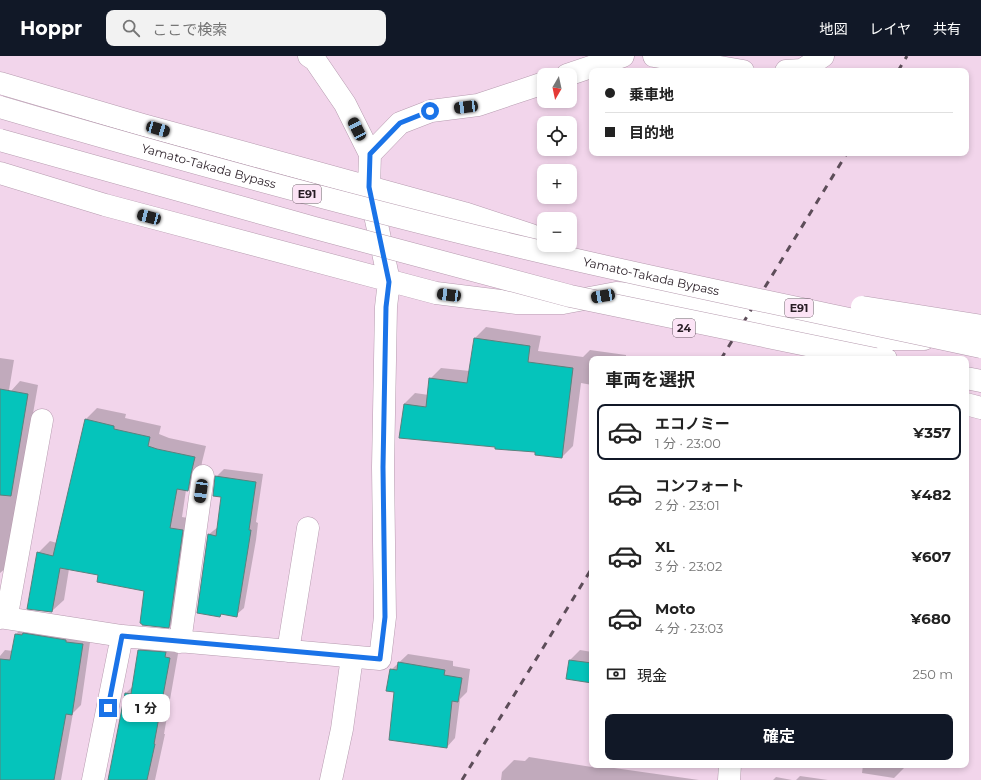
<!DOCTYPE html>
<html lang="ja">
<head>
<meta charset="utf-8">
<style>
  :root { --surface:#fff; --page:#f2f2f2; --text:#222; --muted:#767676; --line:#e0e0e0; --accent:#111827 }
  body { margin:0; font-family:Montserrat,"Noto Sans JP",sans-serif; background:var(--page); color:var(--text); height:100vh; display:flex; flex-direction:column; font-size:15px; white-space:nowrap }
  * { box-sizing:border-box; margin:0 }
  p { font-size:13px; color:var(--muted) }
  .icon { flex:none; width:22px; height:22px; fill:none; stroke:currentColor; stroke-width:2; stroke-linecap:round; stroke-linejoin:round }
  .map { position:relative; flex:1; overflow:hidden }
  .sheet { position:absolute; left:589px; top:300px; width:380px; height:412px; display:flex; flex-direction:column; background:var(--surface); border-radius:8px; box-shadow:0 2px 6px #0003 }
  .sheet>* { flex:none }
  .hud { position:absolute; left:589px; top:12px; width:380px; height:88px; border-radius:8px; box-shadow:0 2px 6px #0003; display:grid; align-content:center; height:88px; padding:0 16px; background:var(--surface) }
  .needle { width:26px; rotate:189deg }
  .tools { position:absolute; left:537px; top:12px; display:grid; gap:8px }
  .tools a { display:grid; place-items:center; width:40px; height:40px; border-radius:8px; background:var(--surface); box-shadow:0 2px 6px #0003; font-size:20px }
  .end { position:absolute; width:18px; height:18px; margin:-9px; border:5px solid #1a73e8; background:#fff; box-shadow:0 0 0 2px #fff }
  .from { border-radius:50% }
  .bubble { position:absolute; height:28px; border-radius:8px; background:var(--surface); box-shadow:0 2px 6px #0003; font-size:13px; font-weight:700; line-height:28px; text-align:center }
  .car { position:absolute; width:12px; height:24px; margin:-12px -6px; border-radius:5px; box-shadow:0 0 3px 1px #0007; background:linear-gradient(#222 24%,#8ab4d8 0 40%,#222 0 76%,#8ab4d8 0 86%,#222 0) }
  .hud b { display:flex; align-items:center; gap:14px; height:38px; font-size:15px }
  .hud b+b { border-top:1px solid var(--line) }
  .hud i { width:10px; height:10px; background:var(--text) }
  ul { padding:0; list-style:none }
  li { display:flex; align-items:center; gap:12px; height:56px; margin:0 8px 6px; padding:0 8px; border:2px solid transparent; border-radius:8px }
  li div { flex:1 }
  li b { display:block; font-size:15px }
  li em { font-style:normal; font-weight:700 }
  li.active { border-color:var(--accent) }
  li>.icon { width:36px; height:36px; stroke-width:1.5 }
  h2 { padding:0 16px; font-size:18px; line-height:48px }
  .pay { display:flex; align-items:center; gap:10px; height:44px; padding:0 16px; font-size:15px }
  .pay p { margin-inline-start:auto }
  .cta { display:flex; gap:8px; margin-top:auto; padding:8px 16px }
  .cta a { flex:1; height:46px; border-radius:8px; background:var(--accent); color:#fff; font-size:16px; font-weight:700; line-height:46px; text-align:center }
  header { display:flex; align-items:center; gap:24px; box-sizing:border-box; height:56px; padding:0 20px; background:var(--accent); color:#fff }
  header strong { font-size:19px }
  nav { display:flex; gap:22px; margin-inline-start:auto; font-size:14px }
  .search { width:280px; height:36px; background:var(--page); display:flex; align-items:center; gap:10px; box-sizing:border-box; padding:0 14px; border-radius:8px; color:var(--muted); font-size:15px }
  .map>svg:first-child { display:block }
  .shadow { fill:#0003 }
  .building { fill:#05c4bb; stroke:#5b817d }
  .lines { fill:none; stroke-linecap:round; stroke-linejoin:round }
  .minor-casing { stroke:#b69baf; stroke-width:23 }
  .trunk-casing { stroke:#b69baf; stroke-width:23 }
  .minor { stroke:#fff; stroke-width:22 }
  .trunk { stroke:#fff; stroke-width:22 }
  .rail { stroke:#5d4d59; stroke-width:3; stroke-dasharray:7 7; stroke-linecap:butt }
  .trunk-bridge-casing { stroke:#b69baf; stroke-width:23; stroke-linecap:butt }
  .trunk-bridge { stroke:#fff; stroke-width:22 }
  .route { stroke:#1a73e8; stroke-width:5 }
  .labels { text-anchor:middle; stroke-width:3; stroke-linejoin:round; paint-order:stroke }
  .shield { fill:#fce4f6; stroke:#685964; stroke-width:1 }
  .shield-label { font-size:11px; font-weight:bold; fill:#281d25 }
  .street-label { font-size:12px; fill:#281d25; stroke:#fce4f6 }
</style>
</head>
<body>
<header>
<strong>Hoppr</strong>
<div class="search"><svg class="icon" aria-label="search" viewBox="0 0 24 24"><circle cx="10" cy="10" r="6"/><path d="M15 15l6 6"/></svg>ここで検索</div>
<nav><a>地図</a><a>レイヤ</a><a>共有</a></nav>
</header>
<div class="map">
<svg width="981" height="724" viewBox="0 0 981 724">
  <rect width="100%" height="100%" fill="#f2d5eb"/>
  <path class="shadow" d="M486,271L541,280L538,295L583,301L590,294L626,299V303H592V329L581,327L573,390L562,401L536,395L496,390L404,348L415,337L429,339L430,323L441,312L470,315L475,282Z
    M0,302L14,304L8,340L0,347Z
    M20,325L38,329L6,512L0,517V392L11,335Z
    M97,352L126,358L125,362L161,370L159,378L169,382L206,390L202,406L200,422L188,434H186L182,461L194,463L181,559L169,571L146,534L99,518L69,513L64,544L52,555L38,497L50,485L57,487L86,363Z
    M224,413L263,418L256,466L258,467L256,484L244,552L236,559L222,557L220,560L208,479L218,471L222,441L216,421Z
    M25,569L91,579L81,649L73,657L61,724H0V600L5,594L13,595L16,578Z
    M149,584L179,592L164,678H165L155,724H110L126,637L133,630L139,594Z
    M580,594L592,596V626L570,604Z
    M408,598L453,605V610L470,613L467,636L460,643L455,682L447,691L395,636L391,614Z
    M529,701L598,712L600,710L699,724H501L502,716L514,704L525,705Z
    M863,709H905L904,712L894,722L862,717Z
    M800,720L828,724H796Z
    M776,721L792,724H773Z"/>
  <path class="building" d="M474,282L530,290L528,306L573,312L562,402L535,399V396L495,393V391L399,382L404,348L426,351L429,322L467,327Z
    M0,333L28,338L11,440L0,439Z
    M85,363L114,370V373L150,381L148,390L157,393L195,401L191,418L188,435L177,433L170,472L183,474L169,572L142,569V568L140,567L144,535L97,526L98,519L60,512L52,556L27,553L37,496L53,500Z
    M215,420L256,426L249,474H251L248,493L237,561L221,558L220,561L197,557L208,478L216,480L221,441L213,440Z
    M23,577L66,584V586L83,588L72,659L66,658L54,724H0V603L10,604L15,578L22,579Z
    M138,594L166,596L165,601L170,602L154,688H155L147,724H108L125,637L131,638Z
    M569,604L592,607V627L566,623Z
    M398,606L445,614L444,619L462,622L458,646L452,645L447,692L389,684L394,636L386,635L390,613L397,614Z"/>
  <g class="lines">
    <defs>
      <path id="minor" d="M654,0L743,15
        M786,15L802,14L823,0
        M567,19L623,0
        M0,27L143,69L464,157L531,179L544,186
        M370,98L400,67L431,55L478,49L544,27
        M0,117L105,149L436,237L517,247H563L616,237L658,239
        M645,234L658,239L843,283L886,303
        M851,283H924
        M0,561L122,580L380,603L385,561L383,411L386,251L389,225L369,131L370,98L345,48L315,4L309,0
        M0,562L8,553L42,364
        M180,586L203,420
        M288,595L308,472
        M93,724L122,580
        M331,724L342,673L352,601
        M729,724L730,709"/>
      <path id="trunk" d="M966,322L981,325
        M966,348L981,352"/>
    </defs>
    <use href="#minor" class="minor-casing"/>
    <use href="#trunk" class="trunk-casing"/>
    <use href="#minor" class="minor"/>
    <use href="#trunk" class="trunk"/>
    <path class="rail" d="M898,15L907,0
      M721,303L847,97
      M462,724L592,512"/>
    <defs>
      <g id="trunk-bridge">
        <path id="s1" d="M0,51C174,102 348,150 525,192C676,228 829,258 981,291"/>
        <path d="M0,84L315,172L570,240L875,303"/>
        <path d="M862,251L981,270"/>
      </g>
    </defs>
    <use href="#trunk-bridge" class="trunk-bridge-casing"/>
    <use href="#trunk-bridge" class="trunk-bridge"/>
  </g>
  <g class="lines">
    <path class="route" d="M108,652L122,580L380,603L385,561L383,411L386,251L389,226L369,131L370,98L400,67L430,55"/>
  </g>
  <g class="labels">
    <g class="shield">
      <rect x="293" y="129" width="28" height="18" rx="3"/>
      <rect x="785" y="243" width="28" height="18" rx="3"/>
      <rect x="673" y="263" width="22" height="18" rx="3"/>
    </g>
    <g class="shield-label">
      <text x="307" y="142">E91</text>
      <text x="799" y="256">E91</text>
      <text x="684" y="276">24</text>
    </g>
    <g class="street-label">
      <text dy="4" stroke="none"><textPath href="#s1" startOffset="217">Yamato-Takada Bypass</textPath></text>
      <text dy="4" stroke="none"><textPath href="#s1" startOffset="673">Yamato-Takada Bypass</textPath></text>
    </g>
  </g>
</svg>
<div class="tools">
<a><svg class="needle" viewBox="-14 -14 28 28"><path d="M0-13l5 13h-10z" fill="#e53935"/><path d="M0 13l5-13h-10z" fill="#767676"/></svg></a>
<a><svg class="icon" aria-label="locate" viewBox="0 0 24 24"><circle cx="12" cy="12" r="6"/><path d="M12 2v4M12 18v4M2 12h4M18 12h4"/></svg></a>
<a>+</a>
<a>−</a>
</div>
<i class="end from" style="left:430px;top:55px"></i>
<i class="end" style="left:108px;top:652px"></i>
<div class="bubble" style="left:122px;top:638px;width:48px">1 分</div>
<i class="car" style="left:466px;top:51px;rotate:263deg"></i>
<i class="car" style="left:158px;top:73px;rotate:106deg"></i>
<i class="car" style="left:357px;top:73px;rotate:333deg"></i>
<i class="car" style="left:149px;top:161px;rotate:285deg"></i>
<i class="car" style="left:449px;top:239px;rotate:277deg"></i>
<i class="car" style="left:603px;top:240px;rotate:260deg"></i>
<i class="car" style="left:201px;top:435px;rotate:188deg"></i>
<div class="hud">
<b><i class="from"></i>乗車地</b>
<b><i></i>目的地</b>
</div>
<section class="sheet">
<h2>車両を選択</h2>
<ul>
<li class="active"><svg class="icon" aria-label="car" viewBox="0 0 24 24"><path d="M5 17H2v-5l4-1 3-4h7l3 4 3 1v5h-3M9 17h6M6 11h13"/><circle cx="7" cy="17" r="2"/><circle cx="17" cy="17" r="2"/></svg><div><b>エコノミー</b><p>1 分 · 23:00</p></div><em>¥357</em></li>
<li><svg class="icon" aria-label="car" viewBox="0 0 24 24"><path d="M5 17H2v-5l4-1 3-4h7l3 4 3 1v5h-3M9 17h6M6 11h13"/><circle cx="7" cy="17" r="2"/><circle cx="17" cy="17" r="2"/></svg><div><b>コンフォート</b><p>2 分 · 23:01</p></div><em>¥482</em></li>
<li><svg class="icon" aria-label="car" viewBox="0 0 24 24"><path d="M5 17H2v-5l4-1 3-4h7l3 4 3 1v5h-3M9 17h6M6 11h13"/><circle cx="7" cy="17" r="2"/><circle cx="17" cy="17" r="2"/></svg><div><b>XL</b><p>3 分 · 23:02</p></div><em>¥607</em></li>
<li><svg class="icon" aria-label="car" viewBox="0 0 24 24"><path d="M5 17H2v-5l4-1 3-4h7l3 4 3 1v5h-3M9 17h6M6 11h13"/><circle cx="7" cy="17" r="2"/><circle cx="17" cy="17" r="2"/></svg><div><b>Moto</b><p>4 分 · 23:03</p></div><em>¥680</em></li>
</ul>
<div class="pay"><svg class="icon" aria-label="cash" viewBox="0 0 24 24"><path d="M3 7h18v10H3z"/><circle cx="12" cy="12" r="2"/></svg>現金<p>250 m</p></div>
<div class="cta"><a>確定</a></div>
</section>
</div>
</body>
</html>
